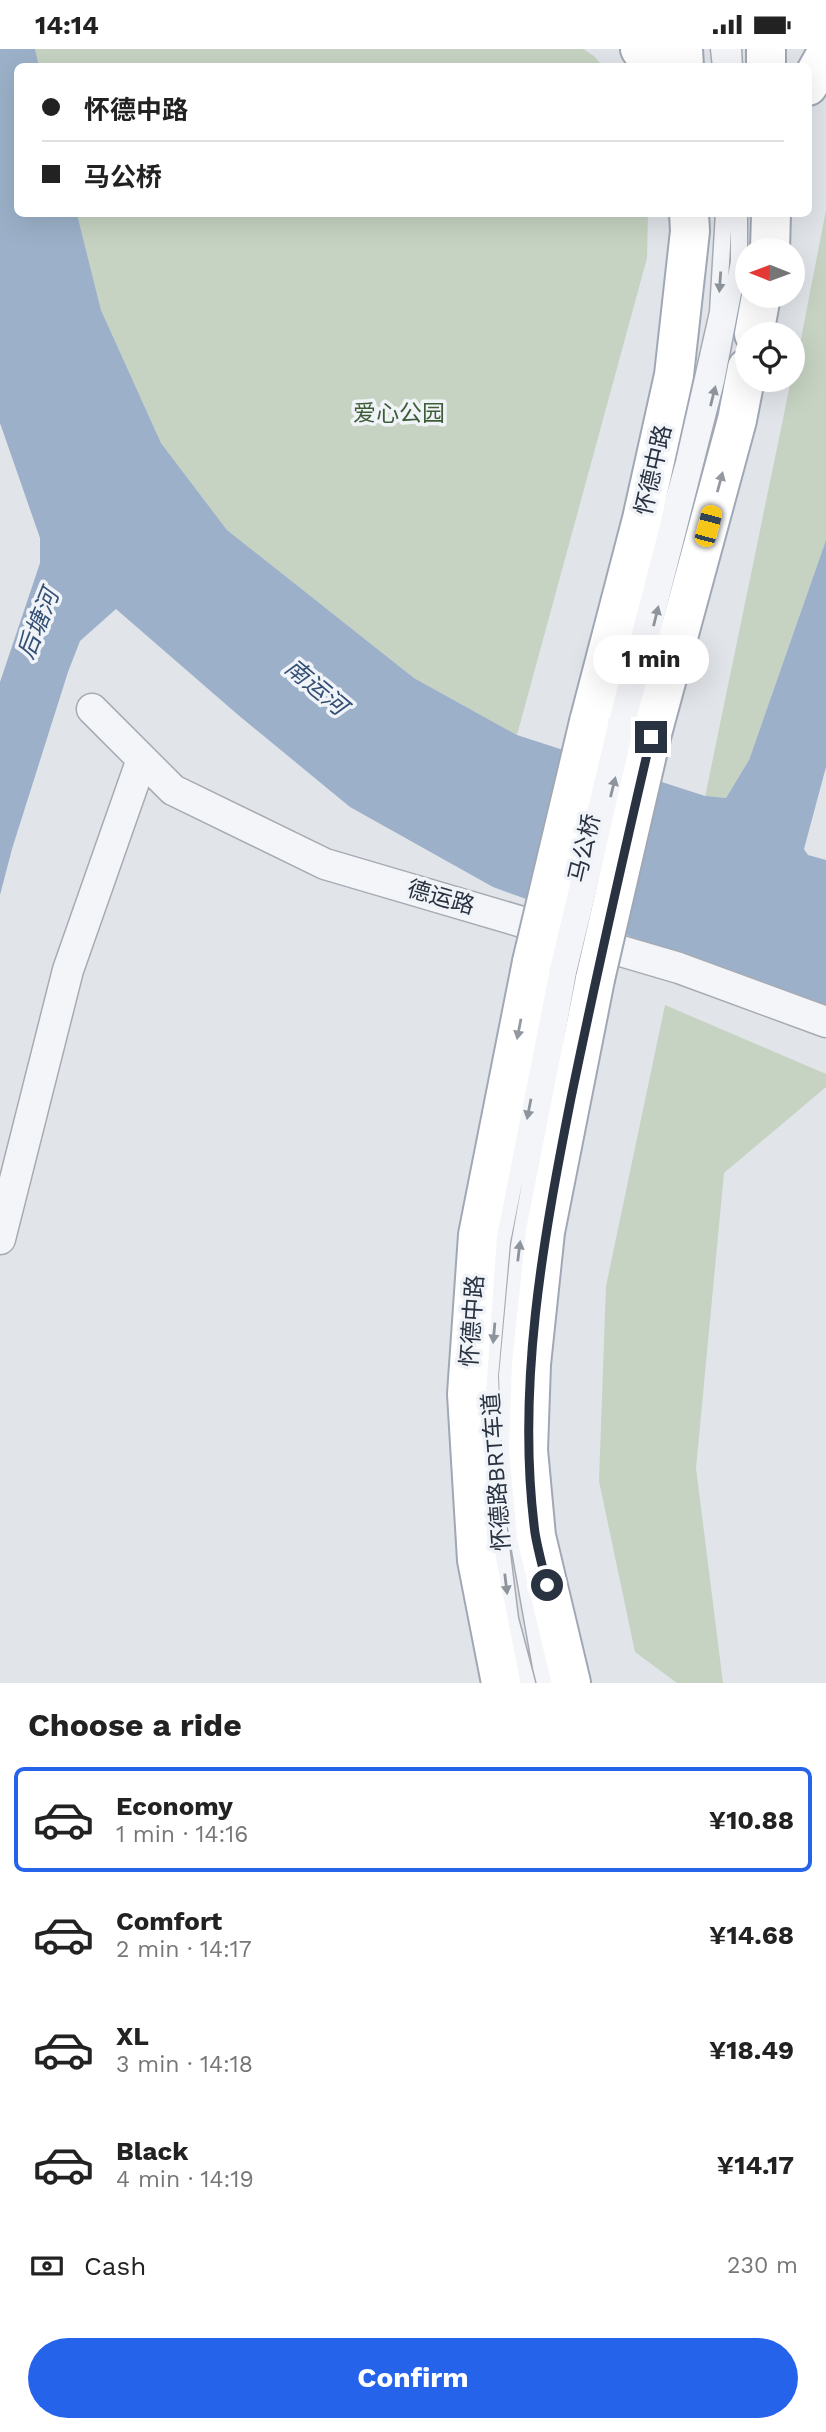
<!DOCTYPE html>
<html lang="en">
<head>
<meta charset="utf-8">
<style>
  :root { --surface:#fff; --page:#f6f6f6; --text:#222; --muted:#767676; --line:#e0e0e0; --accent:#2563eb }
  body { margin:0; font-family:"Work Sans","Noto Sans SC",sans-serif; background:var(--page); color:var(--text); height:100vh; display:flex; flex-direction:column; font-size:26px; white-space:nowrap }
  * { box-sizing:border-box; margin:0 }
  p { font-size:23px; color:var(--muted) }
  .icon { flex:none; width:38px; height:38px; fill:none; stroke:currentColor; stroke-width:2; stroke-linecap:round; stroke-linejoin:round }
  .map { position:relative; height:1634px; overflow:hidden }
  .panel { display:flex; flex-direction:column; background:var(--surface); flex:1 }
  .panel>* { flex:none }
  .guide { position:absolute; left:14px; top:14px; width:798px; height:154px; border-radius:10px; box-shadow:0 7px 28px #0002; display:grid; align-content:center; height:154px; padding:0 28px; background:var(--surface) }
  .needle { width:46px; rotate:271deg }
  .buttons { position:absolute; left:735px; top:189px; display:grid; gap:14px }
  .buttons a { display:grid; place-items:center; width:70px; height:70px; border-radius:50%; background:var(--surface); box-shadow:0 7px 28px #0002; font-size:35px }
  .end { position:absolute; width:32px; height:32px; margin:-16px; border:9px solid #293241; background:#fff; box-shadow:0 0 0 4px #fff }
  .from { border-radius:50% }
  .bubble { position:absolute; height:49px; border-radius:24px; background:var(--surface); box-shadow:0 7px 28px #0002; font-size:23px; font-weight:700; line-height:49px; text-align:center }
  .car { position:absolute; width:21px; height:42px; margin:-21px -10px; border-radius:9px; box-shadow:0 0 5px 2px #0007; background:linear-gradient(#f5c518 24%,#345 0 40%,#f5c518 0 76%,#345 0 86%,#f5c518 0) }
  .guide b { display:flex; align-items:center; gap:24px; height:66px; font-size:26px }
  .guide b+b { border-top:2px solid var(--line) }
  .guide i { width:18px; height:18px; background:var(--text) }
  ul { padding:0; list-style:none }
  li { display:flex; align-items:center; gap:21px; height:105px; margin:0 14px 10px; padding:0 14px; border:4px solid transparent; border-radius:10px }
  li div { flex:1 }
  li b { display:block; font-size:26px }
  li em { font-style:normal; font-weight:700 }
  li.on { border-color:var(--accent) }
  li>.icon { width:63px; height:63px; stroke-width:1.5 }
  h2 { padding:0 28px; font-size:32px; line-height:84px }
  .pay { display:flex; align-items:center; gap:18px; height:77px; padding:0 28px; font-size:26px }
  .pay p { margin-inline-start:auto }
  .action { display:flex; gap:14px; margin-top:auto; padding:14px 28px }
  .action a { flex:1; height:80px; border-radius:42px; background:var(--accent); color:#fff; font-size:28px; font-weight:700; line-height:80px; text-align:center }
  .status { display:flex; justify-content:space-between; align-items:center; height:49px; padding:0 35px; background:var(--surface); direction:ltr }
  .status svg { height:19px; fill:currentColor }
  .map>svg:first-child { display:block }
  .green { fill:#c6d3c2 }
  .water { fill:#9cb1c9 }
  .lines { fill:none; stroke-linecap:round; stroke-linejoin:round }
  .lane-casing { stroke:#a6abb3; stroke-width:19 }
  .street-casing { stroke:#a6abb3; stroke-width:33 }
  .primary-casing { stroke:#a0a8b5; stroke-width:42 }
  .lane { stroke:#f4f5f8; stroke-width:16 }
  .street { stroke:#f4f5f8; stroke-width:30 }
  .primary { stroke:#fff; stroke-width:38 }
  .lane-bridge-casing { stroke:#a6abb3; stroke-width:19; stroke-linecap:butt }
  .primary-bridge-casing { stroke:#a0a8b5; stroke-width:42; stroke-linecap:butt }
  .lane-bridge { stroke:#f4f5f8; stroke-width:16 }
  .primary-bridge { stroke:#fff; stroke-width:38 }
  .oneway { fill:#8e949c }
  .oneway2 { fill:#9498a0 }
  .route { stroke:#293241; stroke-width:9 }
  .labels { text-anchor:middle; stroke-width:7; stroke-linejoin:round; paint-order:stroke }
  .park-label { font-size:23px; fill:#3d5d37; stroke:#f0f3f7 }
  .street-label { font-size:23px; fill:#293241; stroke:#f0f3f7 }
  .water-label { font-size:24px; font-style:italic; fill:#345075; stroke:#f0f3f7 }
</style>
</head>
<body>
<div class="status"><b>14:14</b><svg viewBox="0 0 49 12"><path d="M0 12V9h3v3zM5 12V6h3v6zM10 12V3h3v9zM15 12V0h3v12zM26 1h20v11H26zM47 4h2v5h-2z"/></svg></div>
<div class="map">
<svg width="826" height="1634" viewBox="0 0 826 1634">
  <rect width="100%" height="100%" fill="#e1e4e9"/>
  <path class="green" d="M35,0H583L594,7L603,17L39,18Z
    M826,161V491L749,711L726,749L705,748L791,331H793Z
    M77,165H648L647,209L517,686L414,629L227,481L161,394L101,261Z
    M665,956L826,1025V1038L724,1124L696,1419L723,1634H677L635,1603L599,1432L606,1237Z"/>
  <path class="water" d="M0,0H35L39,17L18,18V164L77,165L101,261L161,394L227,481L414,629L517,686L705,747L726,749L749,711L826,491V718L804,800L808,806L826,811V958L493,838L350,758L237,665L116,560L80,592L68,623L12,800L0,846V633L40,514V489L0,374Z"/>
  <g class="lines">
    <defs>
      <path id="lane" d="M719,0L721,18
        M733,0L734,18
        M612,677L684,413L718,263L724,164
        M627,681L716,332L739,213V164
        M527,1634L510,1570L495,1449L490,1327L502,1193L557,921
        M545,1634L541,1618L512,1455L507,1327L519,1197L568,923"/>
      <path id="street" d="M92,660L173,741L325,815L679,919L826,973
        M0,1190L68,921L142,710"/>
      <path id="primary" d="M640,0L654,18
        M683,0L684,18
        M766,0V18
        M808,37L826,5
        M770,201L771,164
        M754,285L761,247
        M589,673L642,470L674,326L690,182L689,164
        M651,688L737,371L747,319
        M501,1634L477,1511L467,1345L478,1186L532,913
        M571,1634L536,1487L528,1401L531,1315L545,1183L595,930"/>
    </defs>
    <use href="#lane" class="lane-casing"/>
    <use href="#street" class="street-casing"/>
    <use href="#primary" class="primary-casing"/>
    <use href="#lane" class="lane"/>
    <use href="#street" class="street"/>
    <use href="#primary" class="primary"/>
    <defs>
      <path id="lane-bridge" d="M557,921L612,677
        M568,923L627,681"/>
      <path id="primary-bridge" d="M532,913L589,673
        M595,930L651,688"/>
    </defs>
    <use href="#lane-bridge" class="lane-bridge-casing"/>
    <use href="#primary-bridge" class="primary-bridge-casing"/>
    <use href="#lane-bridge" class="lane-bridge"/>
    <use href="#primary-bridge" class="primary-bridge"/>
  </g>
  <defs><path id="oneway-solid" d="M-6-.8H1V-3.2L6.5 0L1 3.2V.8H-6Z" transform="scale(1.75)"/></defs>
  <g class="oneway">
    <use href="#oneway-solid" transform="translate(720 233) rotate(94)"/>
    <use href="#oneway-solid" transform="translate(713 347) rotate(-76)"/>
    <use href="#oneway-solid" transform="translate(656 567) rotate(-76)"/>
    <use href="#oneway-solid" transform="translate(613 738) rotate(-76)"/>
    <use href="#oneway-solid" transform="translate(529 1060) rotate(101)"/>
    <use href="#oneway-solid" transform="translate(519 1202) rotate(-83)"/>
    <use href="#oneway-solid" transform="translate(494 1284) rotate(95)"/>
    <use href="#oneway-solid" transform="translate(506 1535) rotate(83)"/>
  </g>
  <g class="oneway2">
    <use href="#oneway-solid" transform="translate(720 433) rotate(-75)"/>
    <use href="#oneway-solid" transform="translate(519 980) rotate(101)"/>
  </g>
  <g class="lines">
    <path class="route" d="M547,1536C543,1519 538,1502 535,1484C516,1339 543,1191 571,1049C596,928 623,808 651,688"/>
  </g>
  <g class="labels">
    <g class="park-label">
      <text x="399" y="372">爱心公园</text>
    </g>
    <g class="street-label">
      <text transform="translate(653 421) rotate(-77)" y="8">怀德中路</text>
      <text transform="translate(584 799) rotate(-77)" y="8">马公桥</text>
      <text transform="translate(441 848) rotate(16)" y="8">德运路</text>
      <text transform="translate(472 1272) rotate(-86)" y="8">怀德中路</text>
      <text transform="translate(496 1423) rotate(-94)" y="8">怀德路BRT车道</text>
    </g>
    <g class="water-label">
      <text transform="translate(38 575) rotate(-68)" y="8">后塘河</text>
      <text transform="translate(316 638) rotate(40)" y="8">南运河</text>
    </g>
  </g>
</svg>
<div class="buttons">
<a><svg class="needle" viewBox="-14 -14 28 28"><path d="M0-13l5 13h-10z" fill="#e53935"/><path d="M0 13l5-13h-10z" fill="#767676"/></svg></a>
<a><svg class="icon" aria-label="locate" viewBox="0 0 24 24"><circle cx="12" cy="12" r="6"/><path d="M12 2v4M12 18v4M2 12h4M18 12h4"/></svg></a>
</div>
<i class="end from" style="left:547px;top:1536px"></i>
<i class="end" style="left:651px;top:688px"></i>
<div class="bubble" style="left:593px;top:586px;width:116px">1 min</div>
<i class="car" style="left:708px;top:477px;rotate:15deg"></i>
<div class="guide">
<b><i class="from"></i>怀德中路</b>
<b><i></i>马公桥</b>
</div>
</div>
<section class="panel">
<h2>Choose a ride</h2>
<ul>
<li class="on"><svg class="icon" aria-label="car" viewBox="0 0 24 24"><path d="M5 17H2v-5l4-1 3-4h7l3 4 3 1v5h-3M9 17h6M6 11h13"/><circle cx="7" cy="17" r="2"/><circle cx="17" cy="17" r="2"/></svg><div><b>Economy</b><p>1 min · 14:16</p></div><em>¥10.88</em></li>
<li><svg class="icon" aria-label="car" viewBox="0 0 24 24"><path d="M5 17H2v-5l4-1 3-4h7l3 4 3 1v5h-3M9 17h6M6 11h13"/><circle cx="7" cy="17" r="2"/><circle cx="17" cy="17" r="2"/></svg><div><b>Comfort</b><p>2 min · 14:17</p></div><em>¥14.68</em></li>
<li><svg class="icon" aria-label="car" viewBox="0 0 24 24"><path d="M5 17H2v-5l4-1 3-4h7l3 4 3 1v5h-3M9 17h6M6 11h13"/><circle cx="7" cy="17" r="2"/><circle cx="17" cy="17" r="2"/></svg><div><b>XL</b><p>3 min · 14:18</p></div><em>¥18.49</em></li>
<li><svg class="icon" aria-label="car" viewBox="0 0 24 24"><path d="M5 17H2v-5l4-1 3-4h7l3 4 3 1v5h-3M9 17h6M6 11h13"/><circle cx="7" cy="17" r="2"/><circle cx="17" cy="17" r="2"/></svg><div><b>Black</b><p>4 min · 14:19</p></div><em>¥14.17</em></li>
</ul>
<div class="pay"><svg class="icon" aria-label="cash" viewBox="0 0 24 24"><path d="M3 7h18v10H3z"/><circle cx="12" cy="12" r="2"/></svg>Cash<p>230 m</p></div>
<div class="action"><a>Confirm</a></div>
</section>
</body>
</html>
